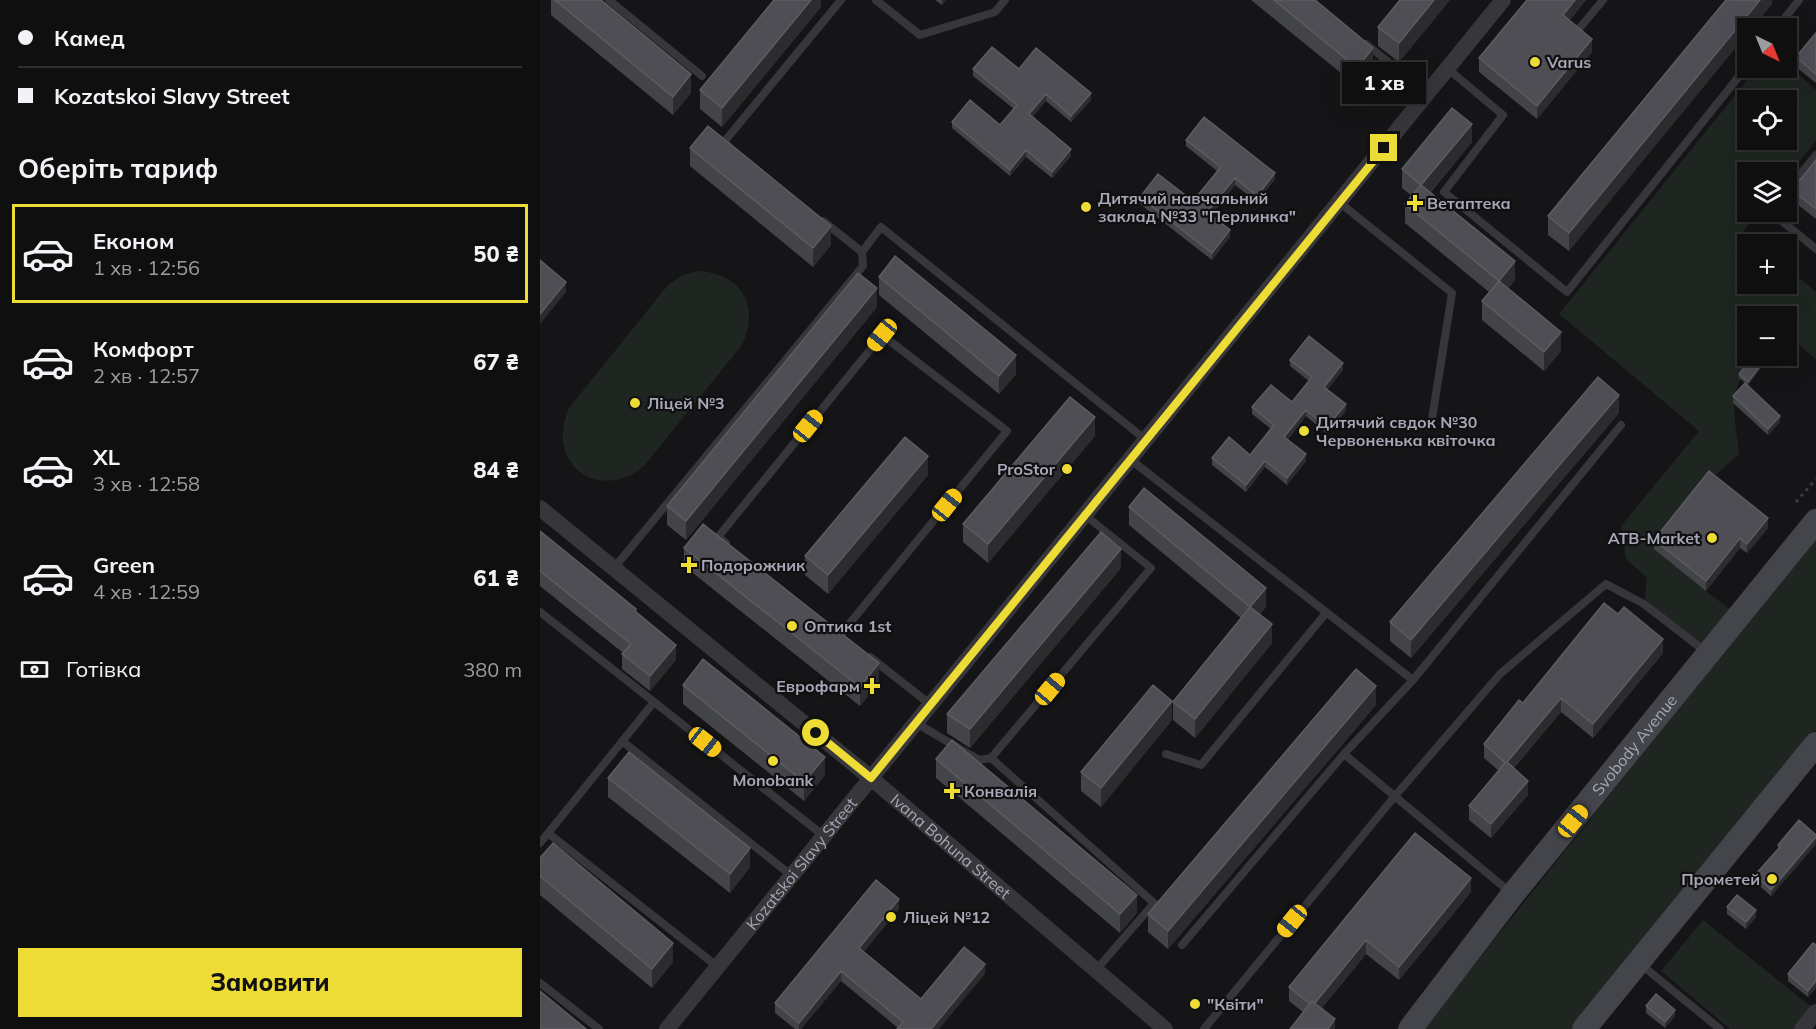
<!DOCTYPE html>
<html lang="uk">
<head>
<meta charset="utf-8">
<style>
  :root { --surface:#100f10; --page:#191819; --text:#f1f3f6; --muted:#9c9c9f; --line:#302f30; --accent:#eddb36 }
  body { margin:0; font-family:Mulish,sans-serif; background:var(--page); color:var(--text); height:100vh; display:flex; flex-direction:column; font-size:22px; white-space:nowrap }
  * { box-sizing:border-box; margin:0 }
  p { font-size:20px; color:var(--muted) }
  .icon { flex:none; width:33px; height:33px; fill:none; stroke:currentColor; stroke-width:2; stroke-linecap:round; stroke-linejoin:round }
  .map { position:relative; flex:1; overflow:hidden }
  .sheet { display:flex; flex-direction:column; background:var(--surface); width:540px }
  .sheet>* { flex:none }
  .banner { display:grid; align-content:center; height:132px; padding:0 18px; background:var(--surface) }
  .needle { width:39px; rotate:137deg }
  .buttons { position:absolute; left:1197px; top:18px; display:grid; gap:12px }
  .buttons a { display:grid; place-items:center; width:60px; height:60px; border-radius:0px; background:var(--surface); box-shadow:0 6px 24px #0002,0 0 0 2px var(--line); font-size:30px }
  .end { position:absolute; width:27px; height:27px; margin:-14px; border:8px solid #eddb36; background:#111; box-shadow:0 0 0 3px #111 }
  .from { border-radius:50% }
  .bubble { position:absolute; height:42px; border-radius:0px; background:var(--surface); box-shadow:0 6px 24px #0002,0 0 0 2px var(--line); font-size:20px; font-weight:800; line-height:42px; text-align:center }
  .car { position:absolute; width:18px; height:36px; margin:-18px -9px; border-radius:8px; box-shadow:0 0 4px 2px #0007; background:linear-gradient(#f5c518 24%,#345 0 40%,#f5c518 0 76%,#345 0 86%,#f5c518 0) }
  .banner b { display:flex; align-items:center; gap:21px; height:57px; font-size:22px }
  .banner b+b { border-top:2px solid var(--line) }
  .banner i { width:15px; height:15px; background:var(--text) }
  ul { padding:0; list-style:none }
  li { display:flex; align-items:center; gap:18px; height:99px; margin:0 12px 9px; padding:0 6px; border:3px solid transparent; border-radius:0px }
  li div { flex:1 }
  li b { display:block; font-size:22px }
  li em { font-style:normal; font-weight:800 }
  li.current { border-color:var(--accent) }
  li>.icon { width:54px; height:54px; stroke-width:1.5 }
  h2 { padding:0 18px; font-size:27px; line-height:72px }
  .pay { display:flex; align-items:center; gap:15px; height:66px; padding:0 18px; font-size:22px }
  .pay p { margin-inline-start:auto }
  .action { display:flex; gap:12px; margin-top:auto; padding:12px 18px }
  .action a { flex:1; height:69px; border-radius:0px; background:var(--accent); color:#111; font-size:24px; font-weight:800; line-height:69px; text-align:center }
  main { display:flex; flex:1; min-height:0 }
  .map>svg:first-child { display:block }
  .green { fill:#1f2621; fill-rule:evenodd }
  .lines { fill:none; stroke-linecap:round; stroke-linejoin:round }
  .path { stroke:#3c3c42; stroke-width:3; stroke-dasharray:3 4.5; stroke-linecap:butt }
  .lane { stroke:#36363b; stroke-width:8 }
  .street { stroke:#36363b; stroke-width:16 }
  .secondary { stroke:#44444b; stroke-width:24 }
  .wall { fill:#434448 }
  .shaded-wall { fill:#2c2c2f }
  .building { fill:#4e4e54; stroke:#5c5c63; stroke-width:1.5 }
  .route { stroke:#eddb36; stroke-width:8 }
  .poi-dot { fill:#eddb36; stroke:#100f11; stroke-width:2 }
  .labels { text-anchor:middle; stroke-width:4.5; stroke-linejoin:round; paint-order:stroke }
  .poi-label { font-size:16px; font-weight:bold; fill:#a7a8b6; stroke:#100f11; text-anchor:start }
  .street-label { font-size:16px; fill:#a7a8b6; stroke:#100f11 }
</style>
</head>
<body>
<main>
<section class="sheet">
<div class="banner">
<b><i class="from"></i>Камед</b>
<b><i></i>Kozatskoi Slavy Street</b>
</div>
<h2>Оберіть тариф</h2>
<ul>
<li class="current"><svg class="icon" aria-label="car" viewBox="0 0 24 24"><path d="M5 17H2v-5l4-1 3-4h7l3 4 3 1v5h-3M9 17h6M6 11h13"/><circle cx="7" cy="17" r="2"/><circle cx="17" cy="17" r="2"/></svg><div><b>Економ</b><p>1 хв · 12:56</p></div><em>50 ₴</em></li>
<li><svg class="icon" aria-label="car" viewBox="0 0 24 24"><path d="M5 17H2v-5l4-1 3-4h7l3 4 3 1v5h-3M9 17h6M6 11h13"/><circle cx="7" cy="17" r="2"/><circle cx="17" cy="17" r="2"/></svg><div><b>Комфорт</b><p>2 хв · 12:57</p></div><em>67 ₴</em></li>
<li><svg class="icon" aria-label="car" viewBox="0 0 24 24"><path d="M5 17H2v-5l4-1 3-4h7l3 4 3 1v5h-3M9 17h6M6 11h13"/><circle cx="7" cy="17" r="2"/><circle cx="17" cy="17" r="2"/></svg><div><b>XL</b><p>3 хв · 12:58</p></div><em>84 ₴</em></li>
<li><svg class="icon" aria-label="car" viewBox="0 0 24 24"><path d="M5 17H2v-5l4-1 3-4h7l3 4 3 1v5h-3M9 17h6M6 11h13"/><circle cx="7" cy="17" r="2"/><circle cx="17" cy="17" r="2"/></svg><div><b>Green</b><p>4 хв · 12:59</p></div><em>61 ₴</em></li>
</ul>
<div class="pay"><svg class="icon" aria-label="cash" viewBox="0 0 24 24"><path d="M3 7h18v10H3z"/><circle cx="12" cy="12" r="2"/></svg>Готівка<p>380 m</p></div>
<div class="action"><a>Замовити</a></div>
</section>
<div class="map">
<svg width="1276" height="1029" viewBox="0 0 1276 1029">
  <rect width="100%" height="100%" fill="#151416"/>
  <path class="green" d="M1247,64L1276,90V141L1247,177L1246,172H1208V212H1219L1203,231L1219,244H1208V284H1246L1247,268L1276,292V359L1247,335L1246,316H1208V356H1214C1187,394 1194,410 1199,454L1169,481L1166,591L1199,616L1169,655L1104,604L1107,578L1086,559L1081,526L1159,431L1019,314L1217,68H1246ZM1208,100H1246V140H1208Z
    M156,271C200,272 221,304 202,345L104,466C58,504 4,463 29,408L128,285L141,276Z
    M1276,536V730L1036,1029H883Z
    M1163,920L1274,1009L1258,1029H1190L1121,971Z"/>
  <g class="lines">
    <path class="path" d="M1256,502L1276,479"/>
    <path class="lane" d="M69,0L162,76
      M336,0L380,35L455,12L465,0
      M1237,28L1259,0
      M1038,30L1063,0
      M826,44L888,94
      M908,69L963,115L904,192L1027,292L1208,65
      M188,146L184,142L301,0
      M1246,192L1276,155
      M799,202L912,293L892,419
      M1237,212V217L1276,249
      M283,221L322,252L341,227L606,440
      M591,460L873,680L1081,425
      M546,516L611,568L451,758L614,903L556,970
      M186,543L178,537L342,335L467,431L301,634
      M74,568L323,266L322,252
      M0,612L284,836
      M330,657L391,705
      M873,680L804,754L971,893
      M376,723L439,760L451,758
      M82,741L252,876
      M626,754L661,765L786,613
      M8,833L178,967
      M0,843L114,702
      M642,945L804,754
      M1099,963L1180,1029
      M0,983L59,1029
      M664,1029L855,796L960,674L1066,584L1104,604L1166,652"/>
    <g class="street">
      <path id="s1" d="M0,508L331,778L625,1029"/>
      <path id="s2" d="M127,1029L963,0"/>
      <path d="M1262,1029L1276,1012"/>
    </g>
    <g class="secondary">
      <path id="s3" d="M870,1029L973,894L1276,521"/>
      <path d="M1044,1029L1276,744"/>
    </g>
  </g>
  <path class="wall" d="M11,0H61L151,93L133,115L11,15Z
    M281,0V7L182,127L160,109V90Z
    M395,0H406L402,5Z
    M711,0H775L833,66L817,86Z
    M860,0H910L859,62L838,46V27Z
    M1046,0L1029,21L1052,52L997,119L939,72V58Z
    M1232,0V4L1212,28H1208L1029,251L1008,235V216Z
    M1276,33V83L1256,67V57Z
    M433,69H479L551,100L531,122L506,101L493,116L531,156L512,178L486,157L470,176L412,128V122L460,125L474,109L433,76Z
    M646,140L735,179L717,202L695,185L671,215L690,237L672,260L600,204V197L653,201L677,171L646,146Z
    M932,142L891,192L975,280L968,289L1021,351L1004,371L942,320V301L949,292L865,223V204L872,196L862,188V169Z
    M150,148L291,245L273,267L150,166Z
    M1276,160V219L1252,200V190Z
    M339,277L476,374L459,394L339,295Z
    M337,307L146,540L127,525V506Z
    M750,360L803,370L787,390L806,411L787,434L766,416L748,439L766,461L747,485L725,467L706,492L672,465V458L710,455L731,429L712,414V407L752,402L769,381L750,366Z
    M1221,368L1208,385L1199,378V374Z
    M1193,396L1240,422L1228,435L1193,403Z
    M1079,413L871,658L850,641V622Z
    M555,436L448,563L423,542V524Z
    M388,475L288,594L265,575V556Z
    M589,507L726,607L720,614L732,643L655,738L633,720V702L701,618L589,525Z
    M1228,528L1207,553L1200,548L1166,591L1114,549V540Z
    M0,531L96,612L136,660L110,691L82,669V654L83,653L0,586Z
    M144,548L339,682L320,706L144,566Z
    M581,568L430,748L407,733V714Z
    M1123,653L1053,738L1021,712L974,768L988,795L951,838L929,820V806L959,771L944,758V744L983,703Z
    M143,685L285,775L264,801L143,704Z
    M836,705L628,949L608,932V914Z
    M632,720L561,807L541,791V772Z
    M396,759L597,913L580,933L396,778Z
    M68,778L210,867L190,893L68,797Z
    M875,833L931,892L859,980L826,954L782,1008L795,1029L763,1012L749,1001V987Z
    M1276,835V844L1231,896L1215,882V875L1238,849V845Z
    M0,858L133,962L112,988L0,895Z
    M1187,907L1216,917L1206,929L1187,914Z
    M359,909L323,952L381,999L445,974L358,1028L301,981L261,1029H255L235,1013V1003Z
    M1276,945V988L1268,997L1248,981V974Z
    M1106,1006L1135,1016L1125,1028L1106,1013Z"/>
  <path class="shaded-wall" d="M271,0H281V7L182,127V108Z
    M402,0H406L402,5Z
    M894,0H910L859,62V43Z
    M1035,0H1046L1023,29V15Z
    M1220,0H1232V4L1212,28H1208V33L1029,251V233Z
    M1052,39V52L997,119V106Z
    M833,48V66L817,86V68Z
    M151,74V93L133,115V97Z
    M551,93V100L531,122V116Z
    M506,94V101L489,120V114Z
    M932,124V142L881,203V185Z
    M531,149V156L512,178V172Z
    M486,150V157L470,176V170Z
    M735,173V179L717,202V196Z
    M695,178V185L667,219V212Z
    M291,226V245L273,267V248Z
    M690,230V237L672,260V253Z
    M975,261V280L959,300V281Z
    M26,282V292L0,324V314Z
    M337,288V307L146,540V521Z
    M1021,332V351L1004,371V352Z
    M476,355V374L459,394V376Z
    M803,363V370L784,394V387Z
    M1221,365V368L1208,385V382Z
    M1079,395V413L871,658V640Z
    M806,404V411L787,434V427Z
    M766,410V416L744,443V437Z
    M1240,416V422L1228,435V429Z
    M555,417V436L448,563V544Z
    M766,454V461L747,485V478Z
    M388,456V475L288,594V575Z
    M725,461V467L706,492V485Z
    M1228,518V528L1207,553V544Z
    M1200,538V548L1166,591V581Z
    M581,549V568L430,748V729Z
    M726,588V607L710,625V607Z
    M732,624V643L655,738V719Z
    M1123,639V653L1053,738V724Z
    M136,645V660L110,691V676Z
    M339,663V682L320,706V687Z
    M836,686V705L628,949V931Z
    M1021,698V712L967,776V762Z
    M632,701V720L561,807V788Z
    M285,757V775L264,801V782Z
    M988,781V795L951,838V824Z
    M1276,837V844L1231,896V890Z
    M210,848V867L190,893V874Z
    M931,878V892L859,980V967Z
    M597,895V913L580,933V914Z
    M359,899V909L319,958V948Z
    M1216,910V917L1206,929V922Z
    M826,940V954L772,1020V1006Z
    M133,943V962L112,988V969Z
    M445,964V974L399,1029H391Z
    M301,971V981L261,1029H259V1023Z
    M1276,981V988L1268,997V991Z
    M1135,1010V1016L1125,1028V1022Z
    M795,1019V1029H788Z"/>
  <path class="building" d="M15,0H61L151,74L133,97Z
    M234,0H271L182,108L160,90Z
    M734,0H775L833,48L817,68Z
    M860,0H894L859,43L838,27Z
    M987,0H1035L1023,15L1052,39L997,106L939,58Z
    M1186,0H1220L1029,233L1008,216Z
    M1276,33V74L1256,57Z
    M452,47L479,69L496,48L551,93L531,116L506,94L489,114L531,149L512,172L486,150L470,170L412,122L430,100L460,125L477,105L433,69Z
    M912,108L932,124L881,185L862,169Z
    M664,117L735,173L717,196L695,178L667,212L690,230L672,253L600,197L618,174L653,201L681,167L646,140Z
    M168,126L291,226L273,248L150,148Z
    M1276,160V209L1252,190Z
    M881,185L975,261L959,281L865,204Z
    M355,256L476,355L459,376L339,277Z
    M0,260L26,282L0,314Z
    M318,273L337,288L146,521L127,506Z
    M959,281L1021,332L1004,352L942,301Z
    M769,336L803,363L784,387L806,404L787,427L766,410L744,437L766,454L747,478L725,461L706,485L672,458L689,437L710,455L734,425L712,407L731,385L752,402L772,377L750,360Z
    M1212,358L1221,365L1208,382L1199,374Z
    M1058,377L1079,395L871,640L850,622Z
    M1205,383L1240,416L1228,429L1193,396Z
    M530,397L555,417L448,544L423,524Z
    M365,437L388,456L288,575L265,556Z
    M1169,471L1228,518L1207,544L1200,538L1166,581L1114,540Z
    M604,488L726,588L710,607L589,507Z
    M163,524L339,663L320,687L144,548Z
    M0,531L96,609L95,611L136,645L110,676L82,654L91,644L0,571Z
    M561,532L581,549L430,729L407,714Z
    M1064,603L1078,614L1084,607L1123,639L1053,724L1021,698L967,762L988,781L951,824L929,806L965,763L944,744L979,700L983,703Z
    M710,607L732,624L655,719L633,702Z
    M163,659L285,757L264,782L143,685Z
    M816,669L836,686L628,931L608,914Z
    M613,685L632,701L561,788L541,772Z
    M412,740L597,895L580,914L396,759Z
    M89,752L210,848L190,874L68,778Z
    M1259,820L1276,835V837L1231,890L1215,875L1240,847L1238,845Z
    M875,833L931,878L859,967L826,940L775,1003L772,1001L770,1004L749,987Z
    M13,843L133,943L112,969L0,876V858Z
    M336,880L359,899L319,948L381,999L424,947L445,964L391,1029H357L363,1022L301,971L259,1023L235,1003Z
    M1197,895L1216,910L1206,922L1187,907Z
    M1273,943L1276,945V981L1268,991L1248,974Z
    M0,991L46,1029H0Z
    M1116,994L1135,1010L1125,1022L1106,1006Z
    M772,1001L795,1019L788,1029H750Z"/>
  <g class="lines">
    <path class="route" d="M276,733L331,778L844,148"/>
  </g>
  <g class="poi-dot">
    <circle cx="995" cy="62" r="6"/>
    <path d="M872 194h6v6h6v6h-6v6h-6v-6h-6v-6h6z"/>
    <circle cx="546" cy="207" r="6"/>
    <circle cx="95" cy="403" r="6"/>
    <circle cx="764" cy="431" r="6"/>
    <circle cx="527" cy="469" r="6"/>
    <circle cx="1172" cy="538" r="6"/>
    <path d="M146 556h6v6h6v6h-6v6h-6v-6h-6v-6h6z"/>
    <circle cx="252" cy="626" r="6"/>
    <path d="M329 677h6v6h6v6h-6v6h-6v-6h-6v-6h6z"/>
    <circle cx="233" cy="761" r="6"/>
    <path d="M409 782h6v6h6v6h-6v6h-6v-6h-6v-6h6z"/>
    <circle cx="1232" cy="879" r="6"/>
    <circle cx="351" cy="917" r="6"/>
    <circle cx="655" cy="1004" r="6"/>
  </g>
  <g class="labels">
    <g class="poi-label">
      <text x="1007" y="68">Varus</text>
      <text x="558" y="204">Дитячий навчальний<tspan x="558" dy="18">заклад №33 "Перлинка"</tspan></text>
      <text x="887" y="209">Ветаптека</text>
      <text x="107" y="409">Ліцей №3</text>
      <text x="776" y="428">Дитячий свдок №30<tspan x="776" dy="18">Червоненька квіточка</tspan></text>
      <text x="515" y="475" text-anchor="end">ProStor</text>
      <text x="1160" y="544" text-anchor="end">ATB-Market</text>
      <text x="161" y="571">Подорожник</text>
      <text x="264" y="632">Оптика 1st</text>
      <text x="320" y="692" text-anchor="end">Еврофарм</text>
      <text x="233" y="786" text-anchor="middle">Monobank</text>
      <text x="424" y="797">Конвалія</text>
      <text x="1220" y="885" text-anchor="end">Прометей</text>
      <text x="363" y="923">Ліцей №12</text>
      <text x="667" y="1010">"Квіти"</text>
    </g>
    <g class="street-label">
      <text dy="6" stroke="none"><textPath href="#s3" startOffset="362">Svobody Avenue</textPath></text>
      <text dy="6" stroke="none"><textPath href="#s1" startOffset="532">Ivana Bohuna Street</textPath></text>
      <text dy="6" stroke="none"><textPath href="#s2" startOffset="213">Kozatskoi Slavy Street</textPath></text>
    </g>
  </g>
</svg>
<div class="buttons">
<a><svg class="needle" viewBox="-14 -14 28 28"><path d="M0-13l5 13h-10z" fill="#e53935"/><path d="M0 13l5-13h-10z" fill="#9c9c9f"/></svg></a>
<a><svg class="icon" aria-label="locate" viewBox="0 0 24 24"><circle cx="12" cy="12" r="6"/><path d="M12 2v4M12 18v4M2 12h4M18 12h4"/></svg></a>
<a><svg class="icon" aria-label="layers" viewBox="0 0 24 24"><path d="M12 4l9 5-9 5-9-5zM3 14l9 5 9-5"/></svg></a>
<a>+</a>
<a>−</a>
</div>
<i class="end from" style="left:276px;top:733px"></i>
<i class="end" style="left:844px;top:148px"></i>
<div class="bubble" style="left:802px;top:62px;width:84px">1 хв</div>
<i class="car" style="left:342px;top:335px;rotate:219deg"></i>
<i class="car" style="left:268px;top:426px;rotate:39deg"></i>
<i class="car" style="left:407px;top:505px;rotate:39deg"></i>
<i class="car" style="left:510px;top:689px;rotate:40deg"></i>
<i class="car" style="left:165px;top:742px;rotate:128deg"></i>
<i class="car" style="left:1033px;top:821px;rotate:39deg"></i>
<i class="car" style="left:752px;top:921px;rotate:219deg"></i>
</div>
</main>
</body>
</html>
